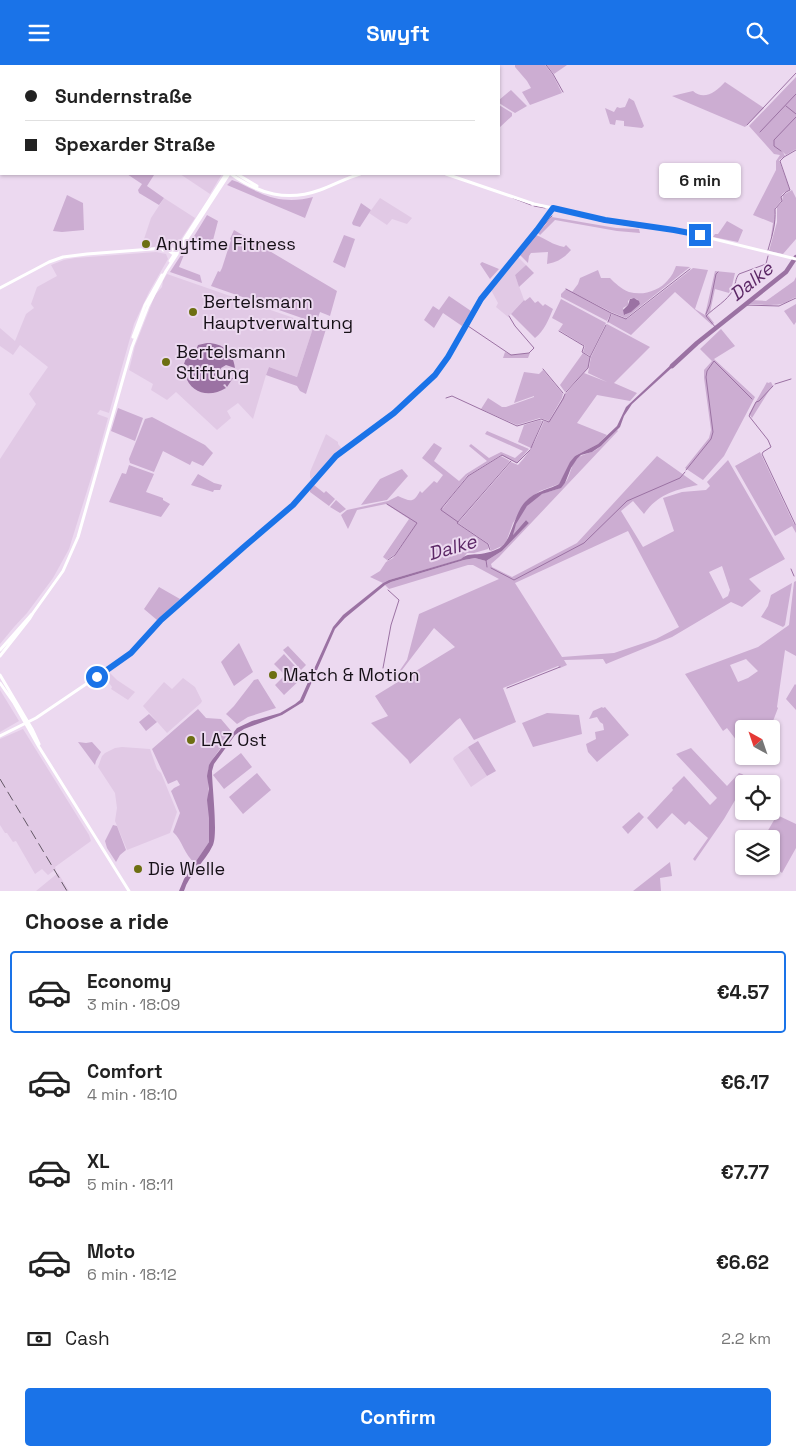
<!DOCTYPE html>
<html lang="en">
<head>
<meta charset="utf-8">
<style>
  :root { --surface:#fff; --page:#f6f6f6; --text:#222; --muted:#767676; --line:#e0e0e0; --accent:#1a73e8 }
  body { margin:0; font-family:"Space Grotesk",sans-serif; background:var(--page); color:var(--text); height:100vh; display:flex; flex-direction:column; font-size:19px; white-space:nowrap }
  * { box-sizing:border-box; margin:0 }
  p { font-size:16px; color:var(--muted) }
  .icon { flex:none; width:28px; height:28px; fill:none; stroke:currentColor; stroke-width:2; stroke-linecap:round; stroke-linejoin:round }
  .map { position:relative; height:826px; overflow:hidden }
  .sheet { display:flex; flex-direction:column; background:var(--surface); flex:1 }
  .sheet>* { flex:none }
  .top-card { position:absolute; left:0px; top:0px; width:500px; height:110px; box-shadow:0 1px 4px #0004; display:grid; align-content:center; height:110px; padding:0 25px; background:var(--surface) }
  .needle { width:32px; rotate:320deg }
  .tools { position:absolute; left:735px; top:655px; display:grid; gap:10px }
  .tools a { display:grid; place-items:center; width:45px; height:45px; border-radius:5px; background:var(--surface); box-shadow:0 1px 4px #0004; font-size:25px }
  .end { position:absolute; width:22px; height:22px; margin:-11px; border:6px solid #1a73e8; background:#fff; box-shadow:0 0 0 2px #fff }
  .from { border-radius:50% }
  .bubble { position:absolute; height:35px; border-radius:5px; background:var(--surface); box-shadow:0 1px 4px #0004; font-size:16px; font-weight:800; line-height:35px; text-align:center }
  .top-card b { display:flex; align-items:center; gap:18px; height:48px; font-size:19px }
  .top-card b+b { border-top:1px solid var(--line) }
  .top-card i { width:12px; height:12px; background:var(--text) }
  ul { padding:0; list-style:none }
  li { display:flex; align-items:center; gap:15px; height:82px; margin:0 10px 8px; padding:0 15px; border:2px solid transparent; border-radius:5px }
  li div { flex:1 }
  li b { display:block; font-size:19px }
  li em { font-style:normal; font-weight:800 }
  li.on { border-color:var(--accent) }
  li>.icon { width:45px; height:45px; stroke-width:1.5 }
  h2 { padding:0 25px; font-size:22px; line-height:60px }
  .pay { display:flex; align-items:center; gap:12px; height:55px; padding:0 25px; font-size:19px }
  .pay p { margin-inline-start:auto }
  .button { display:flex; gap:10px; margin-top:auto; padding:10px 25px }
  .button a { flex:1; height:58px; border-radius:5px; background:var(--accent); color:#fff; font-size:20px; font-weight:800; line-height:58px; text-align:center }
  header { display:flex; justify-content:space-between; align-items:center; height:65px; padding:0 25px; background:var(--accent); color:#fff; font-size:22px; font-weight:800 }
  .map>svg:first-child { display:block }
  .built { fill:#e1c9e5 }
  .green { fill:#ccadd2; fill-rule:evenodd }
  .water { fill:#9b72a3 }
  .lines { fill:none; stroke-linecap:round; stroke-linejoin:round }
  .stream { stroke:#9b72a3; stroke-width:1 }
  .river { stroke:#9b72a3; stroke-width:4.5 }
  .secondary { stroke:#fff; stroke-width:3 }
  .rail { stroke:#635865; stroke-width:1; stroke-dasharray:10 5; stroke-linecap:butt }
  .route { stroke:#1a73e8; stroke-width:6 }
  .poi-dot { fill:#6d6f12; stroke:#ecd9f0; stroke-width:2 }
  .labels { text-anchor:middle; stroke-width:4; stroke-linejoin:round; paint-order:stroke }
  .poi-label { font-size:18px; fill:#161017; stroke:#ecd9f0; text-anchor:start }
  .water-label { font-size:19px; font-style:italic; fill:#5c2866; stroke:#ecd9f0 }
</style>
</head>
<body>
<header><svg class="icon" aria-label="menu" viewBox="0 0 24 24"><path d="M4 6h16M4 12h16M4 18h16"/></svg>Swyft<svg class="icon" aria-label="search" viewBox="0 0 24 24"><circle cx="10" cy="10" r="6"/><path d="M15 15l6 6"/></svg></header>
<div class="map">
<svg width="796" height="826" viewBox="0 0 796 826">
  <rect width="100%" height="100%" fill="#ecd9f0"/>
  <path class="built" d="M67,0H158L157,1H66Z
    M180,109H222L210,129Z
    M164,133L195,153L177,180L141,183L151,153Z
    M380,133L412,153L407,159L392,154L387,160L369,148Z
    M156,187L166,189L168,194L149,227L134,259L109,348L100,345L97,349L108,353L96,397L69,484L53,513L27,548L14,562L0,579V394L36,339L29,329L48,302L20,280L13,290L0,281V263L15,276L26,249L34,243L31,239L37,222L57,211L51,200L64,195L75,193Z
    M518,192L526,200L515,210L524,235L508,252L496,242L498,238L491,225Z
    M167,209L314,260L297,312L269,302L266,310L253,354L238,338L227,346L231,353L217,365L176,327L167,335L151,325L153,319L129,305L135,281L148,248L155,230L162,222L163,216Z
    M326,369L338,377V379L342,384L329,395L311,414L310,412V407Z
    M109,607L117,615L135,627L128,635L111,624L112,622L104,611Z
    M183,613L195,622L202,636L201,638L167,668L143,641L164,617L172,624Z
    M0,625L19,656L0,667Z
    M23,664L89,770L91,776L55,802L56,804L48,810L42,804L35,809L16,776L13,777L7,768H5L0,760V674Z
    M122,682L150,684L157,704L161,708L177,747L170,768L127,785L115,756L117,743L115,728L98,702L102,691L105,688L115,683Z
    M468,682L487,711L471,722L453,694L454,692Z
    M58,808L69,826H36L53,812Z"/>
  <path class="green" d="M515,0H545L553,10L562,28L530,40L522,27L531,23L527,16L515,2Z
    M546,0H567L554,9Z
    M796,12V84L786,90L783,87L785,91L779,95L790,125C784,127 780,129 781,136L775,143V156L772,172L771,171L773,158L753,150L776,105V96L780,90L774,89L749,61Z
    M725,17L764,43L745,62L672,31L693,26C704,36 716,27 725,17Z
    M511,25L527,41L515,48L499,38V35Z
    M629,33L634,36L644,61L642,63L624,61V56L616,55L615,60L610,59L605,43L614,47L617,42L620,43L625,42Z
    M499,40L512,48V51L499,63Z
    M127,109H153L154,110L147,121L164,133L159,140L139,128L138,125L142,119Z
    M232,115C241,118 249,123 258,127C276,136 295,137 313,132L305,153L227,120Z
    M792,125L796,133V174L783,189L769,186L777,157V142L782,137L783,130Z
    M67,130L83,138L84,165L62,167L53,166Z
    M361,138L371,145L360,162L353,160L352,158Z
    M207,150L218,156L212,179L193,173Z
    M552,152L616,163L639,164L640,168L617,166L555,155L540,170L538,168Z
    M727,156L743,165L738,177L713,172L715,169H718Z
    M234,165L337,226L330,251L320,247L316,258L211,221L218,206L220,207L222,203L231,175L230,174Z
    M344,170L355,174L345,203L333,197Z
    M536,170C546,174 553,180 564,182L566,180L571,185C564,193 558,197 547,199L548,187L531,188L529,191L528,198L520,190Z
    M185,184L186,185L179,202L200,210L202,218L170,207Z
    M482,197L499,204L490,214L480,199Z
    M526,200L534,208L519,222L515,210Z
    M676,201L690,202L626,253L611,247L572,227L578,219L580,213L598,205L601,213H610C615,218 621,224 629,227C643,231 659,226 668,215C672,211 674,206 676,201ZM631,233L637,234L640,239L625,250L623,243L628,240V236Z
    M693,203L708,205L695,244L705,250L715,206L735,208L732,221L729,228L715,224L710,247L707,249L714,258L712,260L675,227L631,270L608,257L612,249L627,254Z
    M796,212V232C791,234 786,238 781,239C773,241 756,239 747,239L751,235L766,236L794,216Z
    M566,224L611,248L607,256L561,232V229Z
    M449,231L471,246L462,261L443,248L434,263L424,255L433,241L439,245Z
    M530,232L535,238L538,236L543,241L545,239L553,244C549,254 544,266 535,273L511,249L524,235L525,236Z
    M561,234L606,258L590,291L583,287L585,281L559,265L563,259L552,253Z
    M796,239V257L794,260L784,246Z
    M607,259L650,282L614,318L637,328L630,336L597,330L577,358L607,370L598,379L575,391L559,419L540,426L530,433L513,458L506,477L502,481L491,486L489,479L458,458L511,397L518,400C532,385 536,374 544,356L549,357L565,329L584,308L607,317L588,308L591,292Z
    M314,260L326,264L306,329L300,326L297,321L266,310L269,302L297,312Z
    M721,264L735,281L714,294L755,332L724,391L703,415L685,403L709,373L711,365L704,313V305L712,296L700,284Z
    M505,287L512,290L530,288L528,293H503Z
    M583,288L590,293L588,303L565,327L560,320Z
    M543,305L563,329L562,333L549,356L540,353L517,360L481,344L488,333L502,342H506L534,332V331L514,338L524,307L539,309Z
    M767,317L768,318L771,317L773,321L770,324L752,353L749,349Z
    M118,343L143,353L135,376L111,366Z
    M152,352L205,380L213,388L203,401L192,396L190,400L163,386L154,407L130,398L129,394L145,354Z
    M540,355L542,356L531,383L518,377L524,360Z
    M617,365L618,366L499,492L491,499L492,502L512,512L577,478L657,391L698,420C675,425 658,429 644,449L633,436L621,446L643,482L674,466L663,433L682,427L706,425L710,421L707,417L728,395L785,494L749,514L761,526L742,542L731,537L672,572L606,599L603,594L564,595L567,600L560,603L558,601L503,623L516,657L474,675L460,653L457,655L410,699L408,695L371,658L388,651L375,631L455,582L434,563L399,609L398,608L407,595L419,549L499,514L473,500H468L389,524L385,520L391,517L464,495L475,493L486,496L502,486L529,458L526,455L513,470C514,454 529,434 544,428C550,426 558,425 562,421C571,414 569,402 577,394C582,389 588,389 594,386C603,381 610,372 617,365ZM628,466L679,562L656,574L614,588L562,592L515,518ZM722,501L730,525L728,531L723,534L709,507Z
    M487,366L529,384L517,398L501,390L467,411L442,443H443L468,411L501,391L510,396L457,458L488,479L489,482L488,484L474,488H467L462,494L389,515L383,518L370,512L380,506L386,497L393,493L417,458L395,489L387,495L383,492L409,454L386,439L357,445L348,464L341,450L347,445L388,436L398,431C410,436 413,439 420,426L422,428L434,416L437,418L443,410L422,393L434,378L442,383L434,396L459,416L466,409L487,396L469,381L471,379L489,393L501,387L515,393L523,386L485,369Z
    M760,387L794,459H796V468L792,461L775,471L735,401Z
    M129,400L154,409L146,427L163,433V435L170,439L161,452L109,437L122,408L126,409Z
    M402,404L408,411L387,435L361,440L380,414Z
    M198,409L214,418L222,420L220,425H214L213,427L191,420Z
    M314,420L324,428L326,426L335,434L329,441L310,427V424Z
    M336,435L346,444L340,448L330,442Z
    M796,516V591L785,585L777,642L778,643L770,664H744V685L727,663L723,666L685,609L758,582L789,560L794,517ZM746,594L758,606L748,613L738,617L730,600Z
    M792,518L785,560L783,562L761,552L768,541L771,530Z
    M159,522L180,534L157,555L144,544Z
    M239,578L253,607L234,621L221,597Z
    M288,581L306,600L301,605L283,585Z
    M284,589L304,611L284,630L275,620L285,610L274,599Z
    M258,614L276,643L248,652L237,659L226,649L234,641L254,615Z
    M795,619L796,620V645L786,634Z
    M602,642L603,643L605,642L629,670L597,697L588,687L586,679L596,674L595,667L604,665L603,659L600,657L597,652L589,654L593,646Z
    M198,644L206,653L221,654L232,667L212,695L208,705L210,773L209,777L195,798C184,790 183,776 173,767L180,748L171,726L174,723L180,720L177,715L168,719L152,684Z
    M547,648L579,650L582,669L533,682L522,658Z
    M149,649L157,657L146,666L139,657Z
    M478,676L496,706L487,711L468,682Z
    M78,677L86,678L92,677L101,687L96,696L95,700Z
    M691,683L727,721L739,708L742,709L748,713L724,754L695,796L693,794L708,773L689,756L685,760L672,748L657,764L647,753L673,725L672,723L684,711L710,740L717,733L676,689Z
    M241,688L252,702L224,724L213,710Z
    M257,708L271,725L243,749L229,732Z
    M639,747L644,752L628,769L622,762Z
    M777,750L796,759V783L782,808L771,799V774H763Z
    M113,760L117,761L126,785L120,790L116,797L107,783L105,776Z
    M670,797L672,811L660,813L661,826H633Z"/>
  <path class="water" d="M630,234L634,233L639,236L640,239L631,247L624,250L623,245L628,240Z
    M207,278C223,278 233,287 235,303L226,300L221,303L219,308C222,316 226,314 233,313L227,322L225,319L223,320L226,323C210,333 191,329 185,310L188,301L184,299L187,290L193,284L196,285L198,280Z
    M675,296L677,298L632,339L624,351L620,362L601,381L592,387L581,390L577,394L571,403L565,418L561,423L542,429L527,441L516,459L513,470L526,455L529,458L502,486L486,496L475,493L464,495L391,517L385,520L345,553L335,564L303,637L282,650L244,664L235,670L214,699L212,706C212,722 218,768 213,780C205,797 189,809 184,826H179L184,814L209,777V753L207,735L209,724L207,711L209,700L212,695L237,663L252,656L280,648L295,639L300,635L333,562L343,550L383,518L389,515L461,494C468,488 472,490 480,489C484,489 498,485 501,482C512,474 514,449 525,437C537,425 546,426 559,419L570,397L575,391L598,379L617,361L626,342Z"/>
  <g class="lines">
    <path class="stream" d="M546,0L553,9L563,27
      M786,41L796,49
      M747,60L796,8
      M760,67L796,29
      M781,86L774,81V75L796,52
      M513,133L531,140
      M534,141L545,143
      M599,156L639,162
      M537,168L552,151
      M768,185C772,171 776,159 775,144L782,136L781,132L786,127L790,125L780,96L784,92L796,85
      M520,189L536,170
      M566,224L611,248L626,254L690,204
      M484,233L468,261L511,290L529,288L534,283L515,261L509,251
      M744,240L779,241L796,233
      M706,249L710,239L716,209L718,207
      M608,257L611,249
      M716,263L706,251C715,242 727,236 733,225C736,219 735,214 739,209L766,199L768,191
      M559,266L584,281L582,287L590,292
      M543,304L563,328
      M775,319L791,314
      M773,321L759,336L756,337L749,351L768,375L771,382L763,387L762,389L795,459
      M566,327L588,303L590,292L606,260
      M446,333L452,331L517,361L541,354L549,357L563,334L565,329
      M531,383L543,356
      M686,405L711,374L713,367L706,312L707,306L714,296L752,334
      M387,439L417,458L395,490L388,495
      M458,457L441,445V444L468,411L502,390L517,398L530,385
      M490,485L488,479L457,458L511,396
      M486,495L487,502
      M491,503L514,515L584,478L627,436L680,413L685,407
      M791,504L794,511
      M383,603L391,560L399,535L388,525
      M507,623L560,602"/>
    <path class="river" d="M672,301L697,278L786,207L796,192"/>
    <path class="secondary" d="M171,0V1
      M300,1V0
      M231,109C259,129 287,137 320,125C334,120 346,113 360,109
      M237,109L257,121
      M446,109L534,139L553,143L605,155L677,165L796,194
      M163,185H168L175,190
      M170,196L226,109
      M0,223L49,197L63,192L87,189L165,183H170L178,187
      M133,272L145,240L162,210
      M0,585L32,549
      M0,591L30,553L33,548L63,506L78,472L132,282L148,241L166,206L229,109
      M0,610L32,664L39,679
      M0,618L14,638L39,682L129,826
      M0,671L36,653L129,590L161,555L245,481L293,440L337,391L394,348L427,318L442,301L481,234L549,151L553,143"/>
    <path class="rail" d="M0,714L67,826"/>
  </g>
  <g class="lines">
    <path class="route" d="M97,612L131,588L161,555L245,481L293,440L336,391L394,348L435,310L448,292L481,234L537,165L553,143L605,155L674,165L700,170"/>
  </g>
  <g class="poi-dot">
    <circle cx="146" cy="179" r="5"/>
    <circle cx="193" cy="247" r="5"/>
    <circle cx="166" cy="297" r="5"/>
    <circle cx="273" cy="610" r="5"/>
    <circle cx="191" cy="675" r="5"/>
    <circle cx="138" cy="804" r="5"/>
  </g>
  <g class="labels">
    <g class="poi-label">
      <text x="156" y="185">Anytime Fitness</text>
      <text x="203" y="243">Bertelsmann<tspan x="203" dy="21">Hauptverwaltung</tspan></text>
      <text x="176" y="293">Bertelsmann<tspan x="176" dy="21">Stiftung</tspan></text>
      <text x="283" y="616">Match &amp; Motion</text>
      <text x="201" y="681">LAZ Ost</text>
      <text x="148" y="810">Die Welle</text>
    </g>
    <g class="water-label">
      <text transform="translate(751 216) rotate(-39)" y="7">Dalke</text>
      <text transform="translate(452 482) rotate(-16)" y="7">Dalke</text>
    </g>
  </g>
</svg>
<div class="tools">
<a><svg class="needle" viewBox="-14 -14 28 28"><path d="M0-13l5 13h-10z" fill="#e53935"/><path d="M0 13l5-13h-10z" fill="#767676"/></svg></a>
<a><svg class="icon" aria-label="locate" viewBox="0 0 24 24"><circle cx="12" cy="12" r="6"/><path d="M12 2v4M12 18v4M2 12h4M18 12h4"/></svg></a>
<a><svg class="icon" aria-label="layers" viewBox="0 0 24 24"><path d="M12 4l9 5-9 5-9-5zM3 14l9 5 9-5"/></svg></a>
</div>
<i class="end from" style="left:97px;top:612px"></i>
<i class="end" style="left:700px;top:170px"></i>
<div class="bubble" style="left:659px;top:98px;width:82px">6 min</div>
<div class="top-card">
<b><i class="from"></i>Sundernstraße</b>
<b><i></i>Spexarder Straße</b>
</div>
</div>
<section class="sheet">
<h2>Choose a ride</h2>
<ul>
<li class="on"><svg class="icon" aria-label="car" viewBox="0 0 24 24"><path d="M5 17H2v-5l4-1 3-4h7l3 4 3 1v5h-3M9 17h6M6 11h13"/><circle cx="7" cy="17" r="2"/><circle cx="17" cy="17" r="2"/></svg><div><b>Economy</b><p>3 min · 18:09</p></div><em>€4.57</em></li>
<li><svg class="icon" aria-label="car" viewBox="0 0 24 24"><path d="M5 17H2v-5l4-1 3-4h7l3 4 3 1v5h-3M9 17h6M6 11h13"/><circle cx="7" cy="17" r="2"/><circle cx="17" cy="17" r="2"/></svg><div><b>Comfort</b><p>4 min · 18:10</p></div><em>€6.17</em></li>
<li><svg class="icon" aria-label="car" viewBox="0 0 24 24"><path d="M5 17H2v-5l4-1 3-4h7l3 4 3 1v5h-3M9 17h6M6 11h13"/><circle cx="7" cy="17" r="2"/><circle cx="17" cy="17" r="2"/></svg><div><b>XL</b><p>5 min · 18:11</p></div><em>€7.77</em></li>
<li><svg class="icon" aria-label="car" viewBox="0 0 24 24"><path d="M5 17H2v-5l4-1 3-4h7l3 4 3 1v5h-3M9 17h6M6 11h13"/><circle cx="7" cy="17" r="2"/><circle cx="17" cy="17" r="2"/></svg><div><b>Moto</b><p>6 min · 18:12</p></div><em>€6.62</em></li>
</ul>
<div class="pay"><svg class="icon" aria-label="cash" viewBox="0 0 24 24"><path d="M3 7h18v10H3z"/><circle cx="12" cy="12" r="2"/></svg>Cash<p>2.2 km</p></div>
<div class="button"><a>Confirm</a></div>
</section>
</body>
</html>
